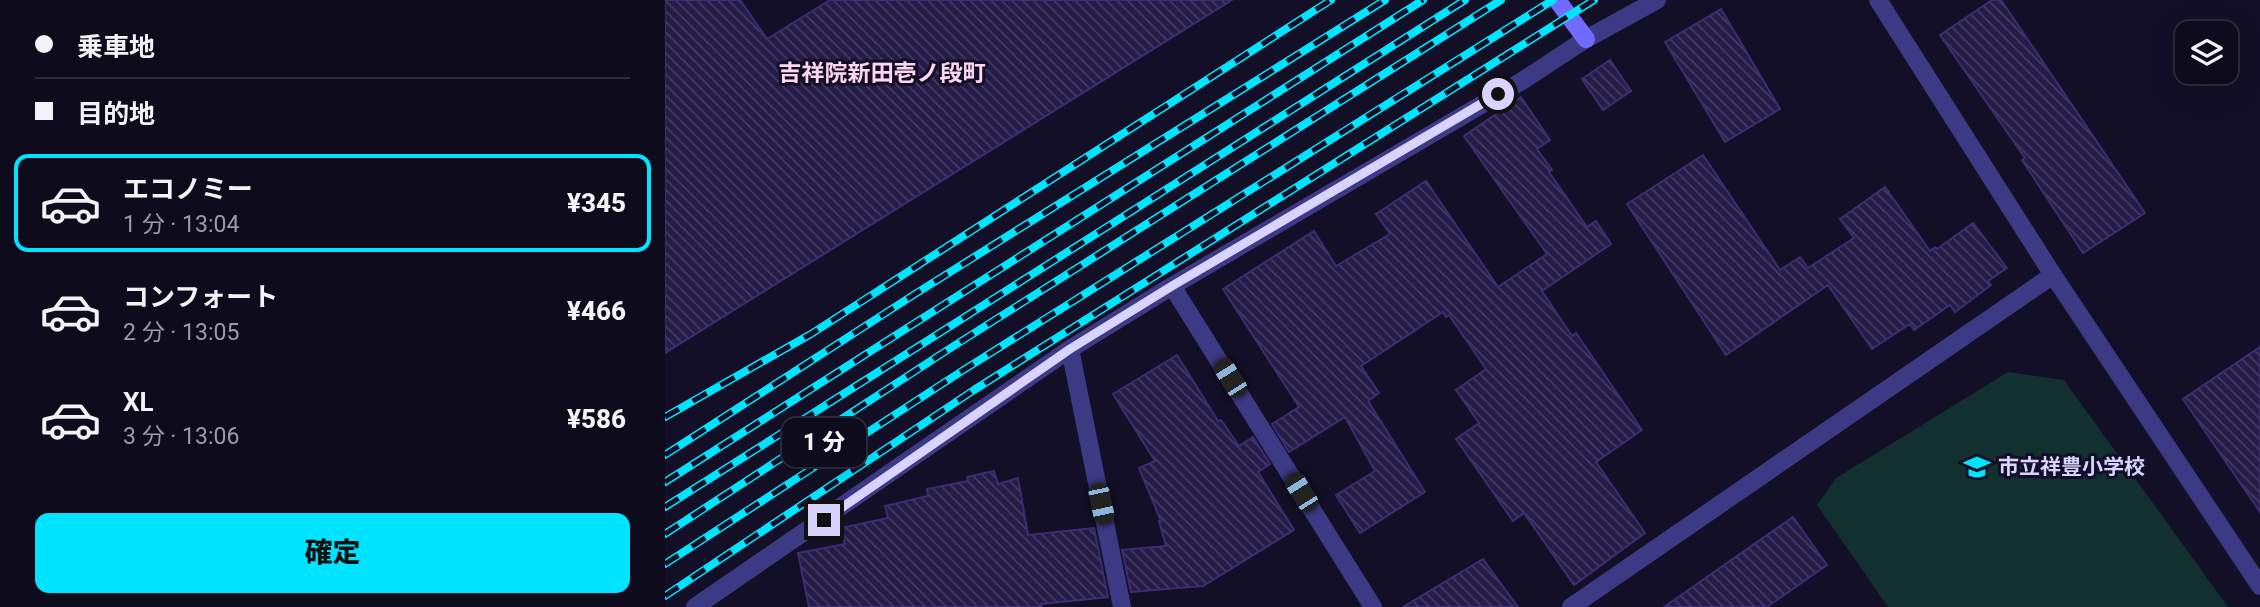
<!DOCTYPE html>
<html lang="ja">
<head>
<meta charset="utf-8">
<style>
  :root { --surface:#0e0b1c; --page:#171425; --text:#f1f3f6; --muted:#9b9ba3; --line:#2e2b3b; --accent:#00e5ff }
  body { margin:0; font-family:Roboto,"Noto Sans JP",sans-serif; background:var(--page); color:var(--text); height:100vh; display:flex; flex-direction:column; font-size:26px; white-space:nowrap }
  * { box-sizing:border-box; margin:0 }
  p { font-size:23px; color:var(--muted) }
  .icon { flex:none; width:38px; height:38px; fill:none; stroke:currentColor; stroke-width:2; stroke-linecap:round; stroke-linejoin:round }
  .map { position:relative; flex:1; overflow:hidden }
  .panel { display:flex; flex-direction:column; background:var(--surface); width:665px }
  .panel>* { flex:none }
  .hud { display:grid; align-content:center; height:154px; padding:0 35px; background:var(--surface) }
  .fabs { position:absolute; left:1510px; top:21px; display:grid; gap:14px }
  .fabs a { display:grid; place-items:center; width:63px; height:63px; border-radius:14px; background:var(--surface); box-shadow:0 7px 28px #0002,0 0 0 2px var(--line); font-size:35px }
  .end { position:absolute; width:32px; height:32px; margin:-16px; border:9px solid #d9d4ff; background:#111; box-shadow:0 0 0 4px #111 }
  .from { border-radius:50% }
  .bubble { position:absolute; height:49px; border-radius:14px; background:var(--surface); box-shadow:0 7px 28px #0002,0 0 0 2px var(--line); font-size:23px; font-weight:800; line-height:49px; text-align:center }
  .car { position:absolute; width:21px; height:42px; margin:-21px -10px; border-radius:9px; box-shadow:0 0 5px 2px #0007; background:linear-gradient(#222 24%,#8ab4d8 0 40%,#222 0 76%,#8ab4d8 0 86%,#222 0) }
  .hud b { display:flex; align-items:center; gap:24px; height:66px; font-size:26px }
  .hud b+b { border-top:2px solid var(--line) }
  .hud i { width:18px; height:18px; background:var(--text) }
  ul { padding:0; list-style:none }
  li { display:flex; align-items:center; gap:21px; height:98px; margin:0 14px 10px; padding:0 21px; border:4px solid transparent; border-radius:14px }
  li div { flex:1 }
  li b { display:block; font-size:26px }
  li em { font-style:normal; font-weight:800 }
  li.current { border-color:var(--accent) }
  li>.icon { width:63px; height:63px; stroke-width:1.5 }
  .primary-button { display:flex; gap:14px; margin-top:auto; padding:14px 35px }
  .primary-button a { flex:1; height:80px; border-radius:14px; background:var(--accent); color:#111; font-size:28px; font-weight:800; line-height:80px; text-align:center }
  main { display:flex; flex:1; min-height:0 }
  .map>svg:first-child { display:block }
  .green { fill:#12302f }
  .building { fill:url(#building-back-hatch); stroke:#3b2d73; stroke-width:2 }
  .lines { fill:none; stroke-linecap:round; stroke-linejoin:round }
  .street { stroke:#3d3a85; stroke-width:18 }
  .secondary { stroke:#6f6bff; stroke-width:18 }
  .rail-casing { stroke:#00e5ff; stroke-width:8 }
  .rail { stroke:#130f26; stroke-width:5; stroke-dasharray:16; stroke-linecap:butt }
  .route { stroke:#d9d4ff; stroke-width:9 }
  .labels { text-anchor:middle; stroke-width:6; stroke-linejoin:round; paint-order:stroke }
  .poi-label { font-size:21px; font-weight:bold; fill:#d9d4ff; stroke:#130f26; text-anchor:start }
  .neighbourhood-label { font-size:23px; font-weight:bold; fill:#ffd6f0; stroke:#130f26 }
</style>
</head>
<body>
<main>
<section class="panel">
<div class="hud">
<b><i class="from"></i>乗車地</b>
<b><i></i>目的地</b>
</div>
<ul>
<li class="current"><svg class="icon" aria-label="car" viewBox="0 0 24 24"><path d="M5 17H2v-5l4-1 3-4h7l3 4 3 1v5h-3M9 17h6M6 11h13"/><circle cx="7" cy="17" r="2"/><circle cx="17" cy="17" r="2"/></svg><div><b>エコノミー</b><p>1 分 · 13:04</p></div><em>¥345</em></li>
<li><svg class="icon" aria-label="car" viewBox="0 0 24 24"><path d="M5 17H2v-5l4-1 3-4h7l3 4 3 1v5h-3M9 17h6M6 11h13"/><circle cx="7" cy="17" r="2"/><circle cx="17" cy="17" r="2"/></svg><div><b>コンフォート</b><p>2 分 · 13:05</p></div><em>¥466</em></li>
<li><svg class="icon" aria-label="car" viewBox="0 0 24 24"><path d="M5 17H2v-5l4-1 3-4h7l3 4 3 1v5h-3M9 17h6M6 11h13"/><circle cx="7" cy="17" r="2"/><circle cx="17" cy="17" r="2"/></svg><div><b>XL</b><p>3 分 · 13:06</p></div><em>¥586</em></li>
</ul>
<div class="primary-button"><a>確定</a></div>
</section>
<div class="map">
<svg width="1595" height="607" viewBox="0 0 1595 607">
  <defs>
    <pattern id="building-back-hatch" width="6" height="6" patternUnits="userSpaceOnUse" patternTransform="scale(1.75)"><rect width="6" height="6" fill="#241b47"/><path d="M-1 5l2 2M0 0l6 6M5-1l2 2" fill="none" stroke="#433b63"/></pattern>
  </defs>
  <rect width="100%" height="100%" fill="#130f26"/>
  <path class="green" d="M1343,372L1399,380L1563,607H1223L1152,505L1171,478Z"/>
  <path class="building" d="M0,0H75L102,39L165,0H567L0,353Z
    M1327,0H1336L1480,213L1418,253L1357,160L1360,158L1275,35Z
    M1056,9L1115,109L1060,142L1000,42Z
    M945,60L966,91L938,110L917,79Z
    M856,97L885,140L872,149L887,170L884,172L922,227L931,221L946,244L877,291L907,336L911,333L977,430L931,462L980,533L909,585L859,513L848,521L791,439L814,423L791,390L821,369L784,315L781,317L778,312L696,366L714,393L703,401L760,492L695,533L671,495L710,471L680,417L624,452L607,424L634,407L558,289L649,231L671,266L725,234L711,214L761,181L833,287L882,254L799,136Z
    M1038,155L1115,270L1135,257L1143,268L1189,238L1175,219L1220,187L1265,251L1270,247L1272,249L1308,223L1342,268L1323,281L1326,285L1290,312L1285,305L1249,330L1245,324L1207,349L1163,285L1061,355L962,204Z
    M1595,347V512L1518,399Z
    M512,355L553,421L556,420L574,446L588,437L605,464L593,472L629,530L538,586L466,592L457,550L501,546L494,521H496L474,468L490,461L448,394Z
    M329,471L333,484L353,478L363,535L429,528L443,597L376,604L377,607H144L133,553L180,544L176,528L223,518L220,506L263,496L262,489L303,481L302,477Z
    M1128,517L1162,565L1102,607H999Z
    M818,559L853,607H738Z"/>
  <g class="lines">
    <path class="street" d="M1213,0L1388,275L1595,586
      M507,286L708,607
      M405,349L457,607
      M30,607L405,349L507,286L857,81L921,39L992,0
      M906,607L1388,275"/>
    <path class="secondary" d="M892,0L921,39"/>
    <defs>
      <path id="rail" d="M0,417L146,334L666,0
        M0,455L250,294L720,0
        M0,482L758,0
        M0,507L800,0
        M0,534L284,349L836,0
        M0,564L297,371L888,0
        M0,596L309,390L929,0"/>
    </defs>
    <use href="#rail" class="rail-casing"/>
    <use href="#rail" class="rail"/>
  </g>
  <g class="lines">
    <path class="route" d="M159,520L405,349L507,286L833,94"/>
  </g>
  <defs>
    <symbol id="school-bare" viewBox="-9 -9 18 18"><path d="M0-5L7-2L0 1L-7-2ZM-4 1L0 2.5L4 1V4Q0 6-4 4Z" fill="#00e5ff" stroke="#130f26" stroke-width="2.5" paint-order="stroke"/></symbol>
  </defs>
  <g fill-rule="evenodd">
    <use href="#school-bare" x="1293" y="448" width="38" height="38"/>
  </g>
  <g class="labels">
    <g class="poi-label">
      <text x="1333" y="474">市立祥豊小学校</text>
    </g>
    <g class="neighbourhood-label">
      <text x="217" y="81">吉祥院新田壱ノ段町</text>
    </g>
  </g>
</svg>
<div class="fabs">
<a><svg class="icon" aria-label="layers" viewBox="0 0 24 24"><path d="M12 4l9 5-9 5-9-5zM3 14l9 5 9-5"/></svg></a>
</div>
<i class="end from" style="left:833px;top:94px"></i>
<i class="end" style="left:159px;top:520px"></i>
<div class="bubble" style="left:117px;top:418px;width:84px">1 分</div>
<i class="car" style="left:565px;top:378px;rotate:328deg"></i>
<i class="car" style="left:636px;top:492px;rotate:328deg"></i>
<i class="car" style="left:436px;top:504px;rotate:168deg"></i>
</div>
</main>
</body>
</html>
